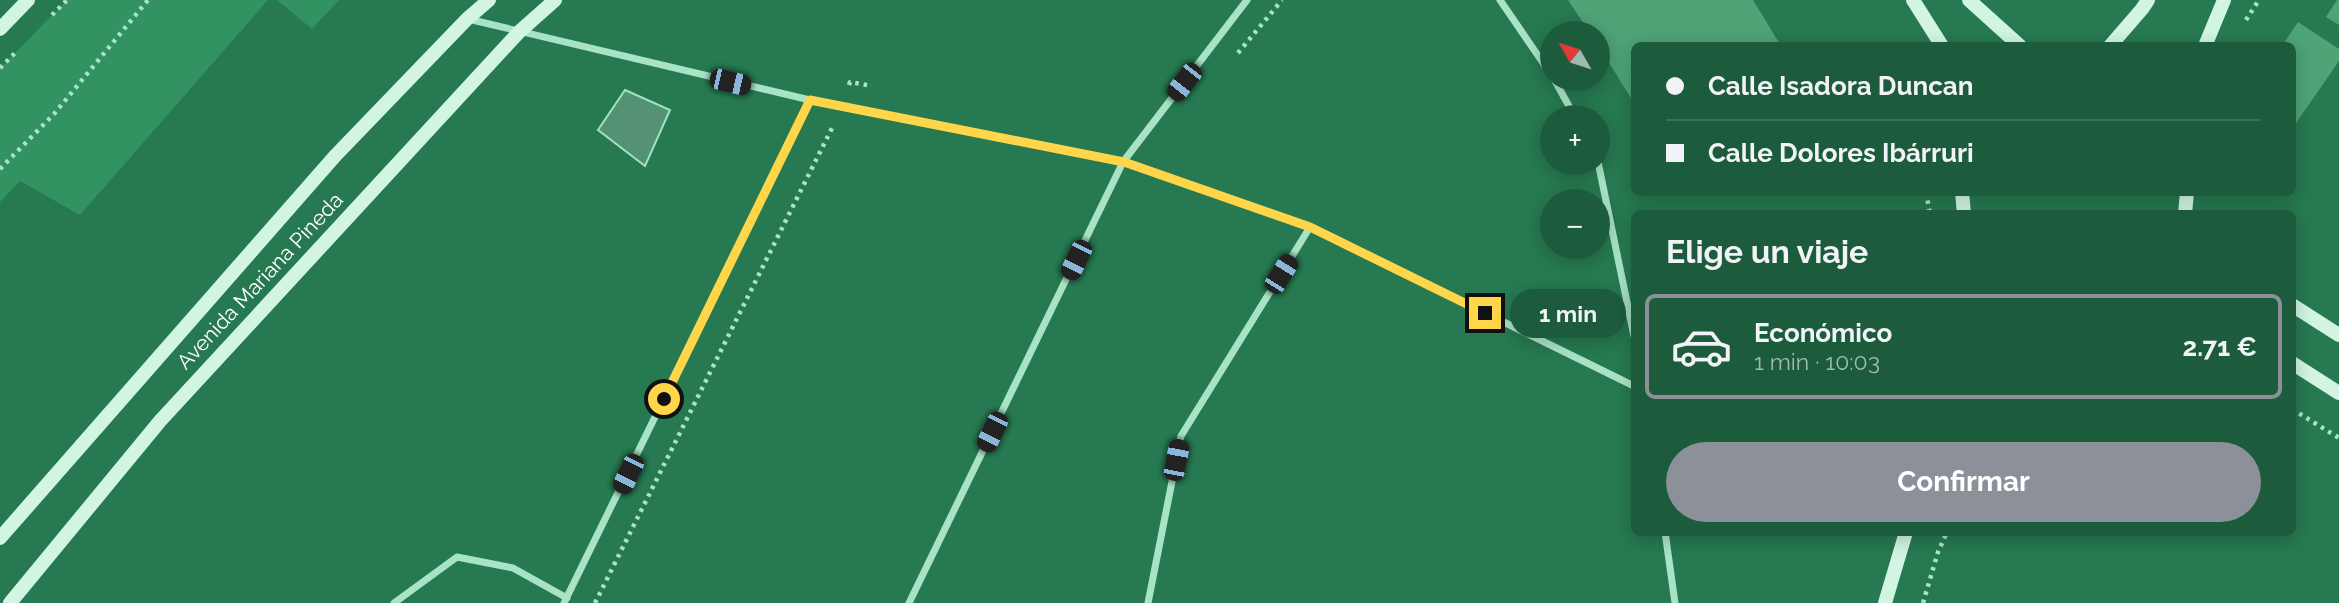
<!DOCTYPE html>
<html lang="es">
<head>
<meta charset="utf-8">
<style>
  :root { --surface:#1c5b3c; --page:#296447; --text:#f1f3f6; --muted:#a0b9af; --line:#3a7056; --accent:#8c9099 }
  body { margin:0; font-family:Raleway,sans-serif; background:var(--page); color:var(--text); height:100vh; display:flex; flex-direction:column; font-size:26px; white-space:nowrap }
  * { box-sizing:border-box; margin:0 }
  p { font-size:23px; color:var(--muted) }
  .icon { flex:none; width:38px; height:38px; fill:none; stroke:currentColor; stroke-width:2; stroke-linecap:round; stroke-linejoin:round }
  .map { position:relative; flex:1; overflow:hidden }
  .details { position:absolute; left:1631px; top:210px; width:665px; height:326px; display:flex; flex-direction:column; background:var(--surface); border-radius:10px; box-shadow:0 4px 18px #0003 }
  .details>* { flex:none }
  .guide { position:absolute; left:1631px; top:42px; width:665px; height:154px; border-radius:10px; box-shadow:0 4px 18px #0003; display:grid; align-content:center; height:154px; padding:0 35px; background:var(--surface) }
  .needle { width:46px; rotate:309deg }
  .controls { position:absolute; left:1540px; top:21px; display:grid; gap:14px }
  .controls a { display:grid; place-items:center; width:70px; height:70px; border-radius:50%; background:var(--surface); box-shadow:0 4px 18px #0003; font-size:35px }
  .end { position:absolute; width:32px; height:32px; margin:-16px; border:9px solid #ffd54a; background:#111; box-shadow:0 0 0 4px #111 }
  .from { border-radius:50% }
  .bubble { position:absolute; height:49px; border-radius:24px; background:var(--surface); box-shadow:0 4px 18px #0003; font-size:23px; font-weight:700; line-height:49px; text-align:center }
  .car { position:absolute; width:21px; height:42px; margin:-21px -10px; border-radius:9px; box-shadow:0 0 5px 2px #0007; background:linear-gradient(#222 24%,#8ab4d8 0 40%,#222 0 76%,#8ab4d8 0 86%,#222 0) }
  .guide b { display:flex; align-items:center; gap:24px; height:66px; font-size:26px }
  .guide b+b { border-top:2px solid var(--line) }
  .guide i { width:18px; height:18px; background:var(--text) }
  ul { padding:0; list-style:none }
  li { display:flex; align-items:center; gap:21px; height:105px; margin:0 14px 10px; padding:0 21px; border:4px solid var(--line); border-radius:10px }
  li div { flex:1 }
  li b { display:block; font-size:26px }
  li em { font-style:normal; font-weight:700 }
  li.on { border-color:var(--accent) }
  li>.icon { width:63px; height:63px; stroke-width:1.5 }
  h2 { padding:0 35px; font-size:32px; line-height:84px }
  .button { display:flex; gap:14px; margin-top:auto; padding:14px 35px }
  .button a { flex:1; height:80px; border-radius:42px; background:var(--accent); color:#fff; font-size:28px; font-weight:700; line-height:80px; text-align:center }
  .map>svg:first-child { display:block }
  .green { fill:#339262 }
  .water { fill:#559173; stroke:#9de4bf; stroke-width:2 }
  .building { fill:#4ea377 }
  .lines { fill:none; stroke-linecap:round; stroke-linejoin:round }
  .path { stroke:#a8e3c5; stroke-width:4.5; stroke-dasharray:3.5 5; stroke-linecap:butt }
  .street { stroke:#a8e3c5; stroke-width:7 }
  .secondary { stroke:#d1f4e3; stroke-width:14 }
  .route { stroke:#ffd54a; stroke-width:9 }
  .labels { text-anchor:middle; stroke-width:7; stroke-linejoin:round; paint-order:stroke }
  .street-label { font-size:21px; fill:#fff; stroke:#267950 }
</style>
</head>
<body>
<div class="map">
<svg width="2339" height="603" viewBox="0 0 2339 603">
  <rect width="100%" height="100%" fill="#267950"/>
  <path class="green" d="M67,0H268L80,215L20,181L0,202V68Z
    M277,0H339L312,29Z"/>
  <path class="water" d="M625,90L670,110L645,166L598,130Z"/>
  <path class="building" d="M1568,0H1753L1781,46H1634V103L1598,45V33H1590Z
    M2337,0H2339V25L2326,17Z
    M2298,22L2339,49V61L2292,129V46H2282Z"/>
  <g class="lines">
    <path class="path" d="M52,15L67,0
      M2246,20L2259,0
      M1238,53L1282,0
      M0,68L17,51
      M849,85L850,82L872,86
      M0,169L54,114L148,0
      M1926,192L1930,214
      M2292,409L2339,438
      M595,603L833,126
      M1923,603L1938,552L1947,532"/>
    <path class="street" d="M1500,0L1552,76
      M468,19L810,100L1123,162L1310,227L1634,386
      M1554,79L1575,117
      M1598,162L1634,336
      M1665,532L1675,603
      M394,603L457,557L513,568L567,598
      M564,603L810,100
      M909,603L1123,162L1247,0
      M1148,603L1181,436L1310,227"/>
    <path class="secondary" d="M1913,0L1942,46
      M1969,0L2020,46
      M0,29L28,0
      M2110,46L2142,9L2148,0
      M2205,46L2224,0
      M1962,192L1964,214
      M2185,214L2187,192
      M2292,305L2339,335
      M2292,363L2339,393
      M0,538L335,156L467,19L489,0
      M10,603L160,421L519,32L555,0
      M1885,603L1906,532"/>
  </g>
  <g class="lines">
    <path class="route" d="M664,399L810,100L1124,162L1310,227L1485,313"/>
  </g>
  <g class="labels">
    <g class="street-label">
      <text transform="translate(260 281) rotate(-47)" y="7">Avenida Mariana Pineda</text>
    </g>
  </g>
</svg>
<div class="controls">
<a><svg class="needle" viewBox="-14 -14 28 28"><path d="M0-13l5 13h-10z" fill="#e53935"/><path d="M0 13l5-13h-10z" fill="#a0b9af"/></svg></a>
<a>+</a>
<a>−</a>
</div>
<i class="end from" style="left:664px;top:399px"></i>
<i class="end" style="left:1485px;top:313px"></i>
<div class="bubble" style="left:1510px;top:289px;width:116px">1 min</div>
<i class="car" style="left:730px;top:82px;rotate:103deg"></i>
<i class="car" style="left:1184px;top:82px;rotate:218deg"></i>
<i class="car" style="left:1076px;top:260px;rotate:206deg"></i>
<i class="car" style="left:1281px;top:274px;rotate:32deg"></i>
<i class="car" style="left:992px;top:432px;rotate:206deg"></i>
<i class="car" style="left:1176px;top:460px;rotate:11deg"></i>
<i class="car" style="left:628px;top:474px;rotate:206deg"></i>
<div class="guide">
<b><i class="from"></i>Calle Isadora Duncan</b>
<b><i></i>Calle Dolores Ibárruri</b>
</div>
<section class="details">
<h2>Elige un viaje</h2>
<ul>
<li class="on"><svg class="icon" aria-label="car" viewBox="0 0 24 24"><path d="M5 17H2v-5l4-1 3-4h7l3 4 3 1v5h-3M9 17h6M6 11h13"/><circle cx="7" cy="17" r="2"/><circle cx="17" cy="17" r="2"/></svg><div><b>Económico</b><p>1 min · 10:03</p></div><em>2.71 €</em></li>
</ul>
<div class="button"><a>Confirmar</a></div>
</section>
</div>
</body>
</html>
